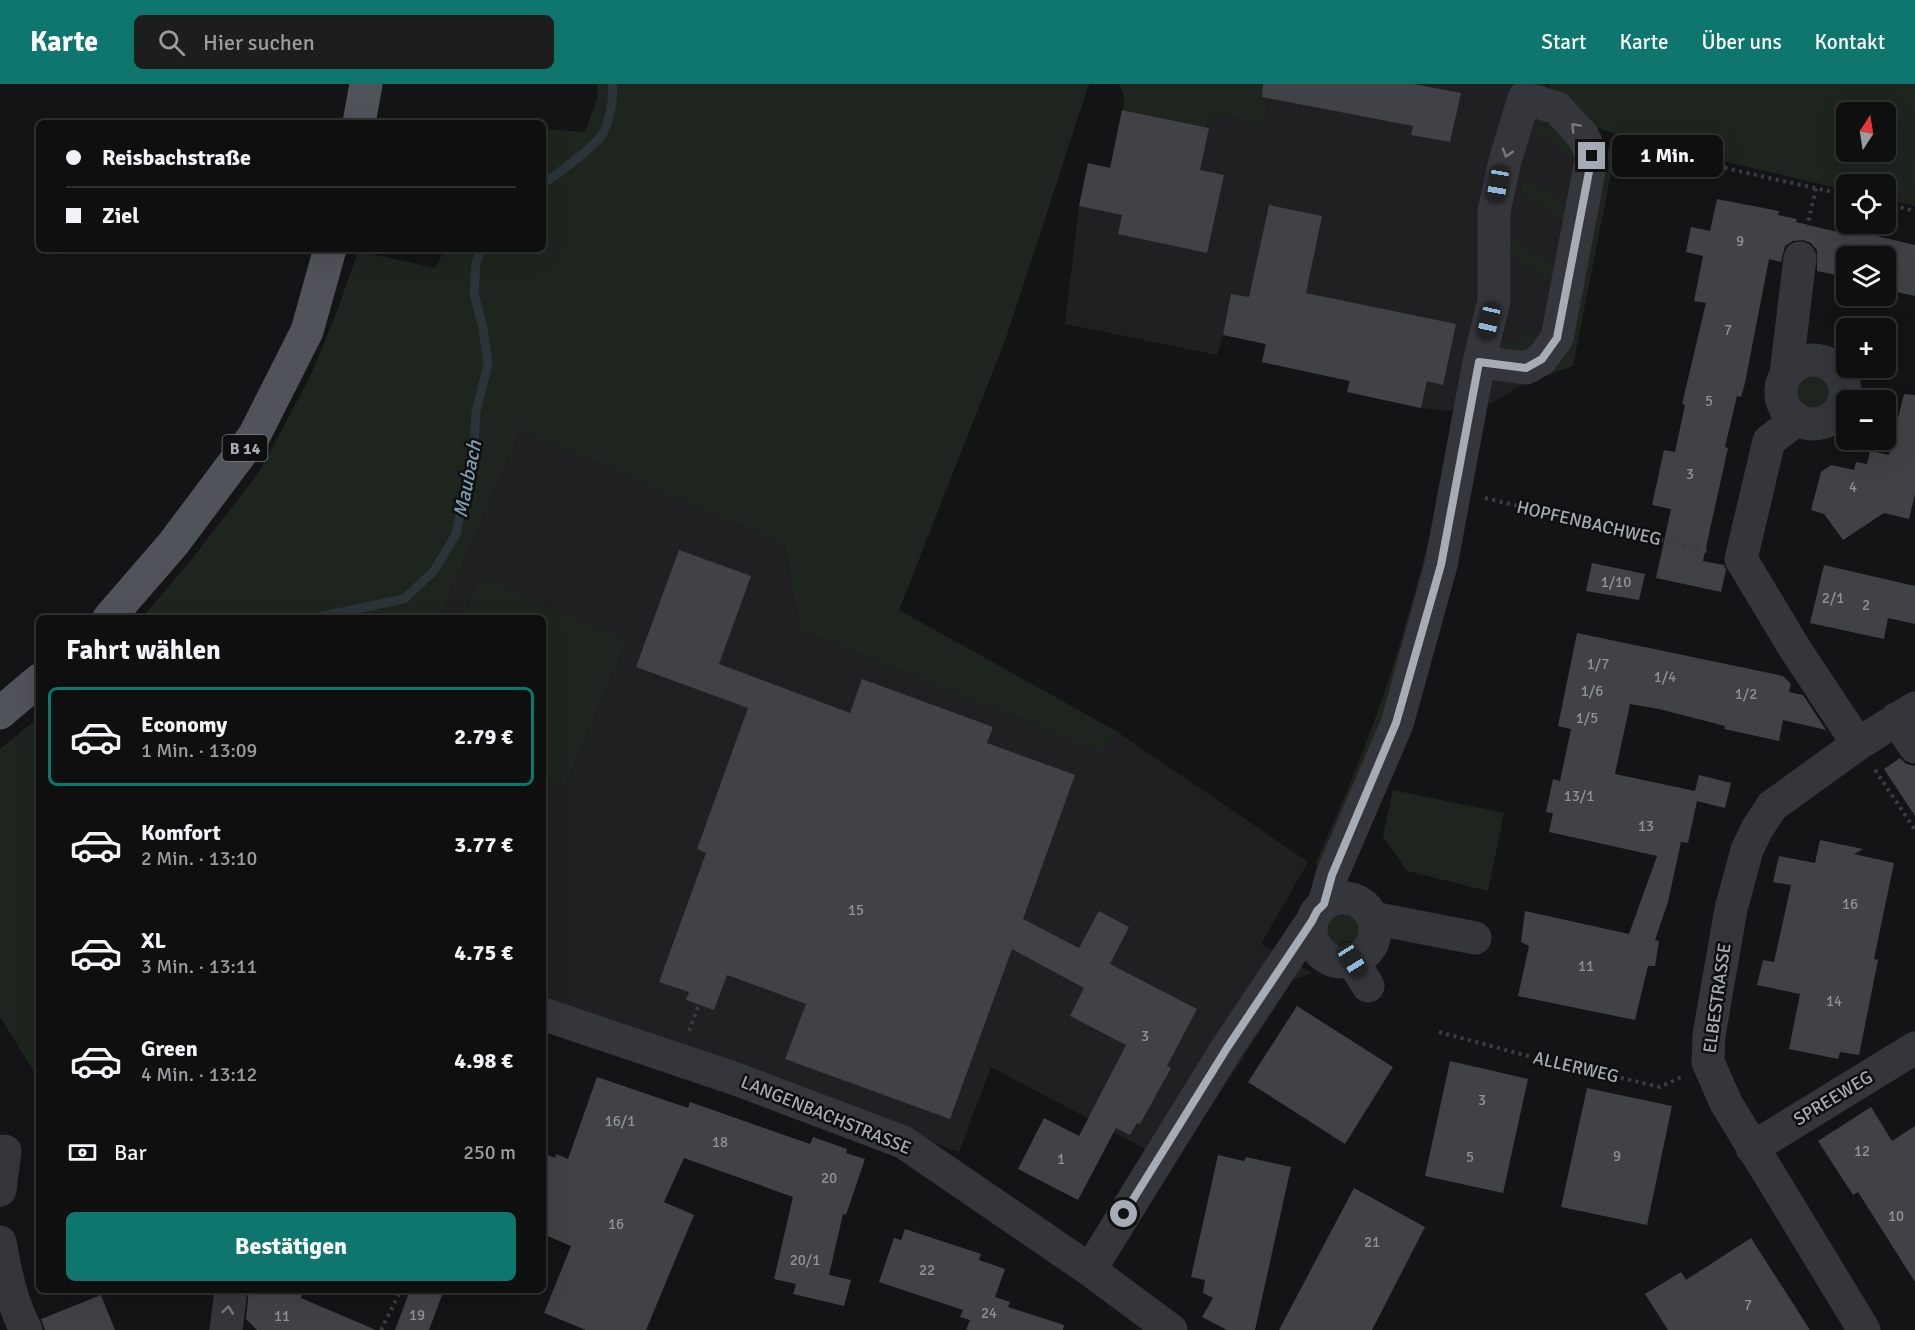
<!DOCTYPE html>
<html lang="de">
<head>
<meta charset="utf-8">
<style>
  :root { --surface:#0f0f10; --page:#1d1d1e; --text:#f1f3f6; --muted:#9b9c9f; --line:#2f2f30; --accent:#0f766e }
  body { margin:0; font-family:Signika,sans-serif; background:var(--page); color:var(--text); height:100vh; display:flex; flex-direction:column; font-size:22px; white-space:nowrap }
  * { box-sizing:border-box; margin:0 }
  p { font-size:20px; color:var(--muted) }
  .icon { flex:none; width:33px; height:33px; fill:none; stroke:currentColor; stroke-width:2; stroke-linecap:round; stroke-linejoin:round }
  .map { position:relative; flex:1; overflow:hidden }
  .side { position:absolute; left:36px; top:531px; width:510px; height:678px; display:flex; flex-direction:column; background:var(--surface); border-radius:9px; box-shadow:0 6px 24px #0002,0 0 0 2px var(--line) }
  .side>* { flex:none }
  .guide { position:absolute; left:36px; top:36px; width:510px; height:132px; border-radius:9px; box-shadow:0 6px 24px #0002,0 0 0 2px var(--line); display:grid; align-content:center; height:132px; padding:0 30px; background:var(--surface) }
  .needle { width:39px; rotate:12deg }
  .fabs { position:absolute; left:1836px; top:18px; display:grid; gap:12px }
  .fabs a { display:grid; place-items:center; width:60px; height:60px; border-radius:9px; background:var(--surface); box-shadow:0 6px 24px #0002,0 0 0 2px var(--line); font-size:30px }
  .end { position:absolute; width:27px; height:27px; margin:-14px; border:8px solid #a5acb6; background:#111; box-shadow:0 0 0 3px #111 }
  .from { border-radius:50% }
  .bubble { position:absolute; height:42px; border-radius:9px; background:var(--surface); box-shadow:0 6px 24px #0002,0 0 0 2px var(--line); font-size:20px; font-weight:700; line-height:42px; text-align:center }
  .car { position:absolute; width:18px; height:36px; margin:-18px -9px; border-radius:8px; box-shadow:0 0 4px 2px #0007; background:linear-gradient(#222 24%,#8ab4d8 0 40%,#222 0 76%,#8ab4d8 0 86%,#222 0) }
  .guide b { display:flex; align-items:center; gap:21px; height:57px; font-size:22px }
  .guide b+b { border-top:2px solid var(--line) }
  .guide i { width:15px; height:15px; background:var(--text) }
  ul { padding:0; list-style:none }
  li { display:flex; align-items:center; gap:18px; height:99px; margin:0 12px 9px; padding:0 18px; border:3px solid transparent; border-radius:9px }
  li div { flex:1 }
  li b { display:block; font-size:22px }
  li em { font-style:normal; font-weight:700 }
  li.on { border-color:var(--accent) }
  li>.icon { width:54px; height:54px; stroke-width:1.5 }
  h2 { padding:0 30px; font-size:27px; line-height:72px }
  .pay { display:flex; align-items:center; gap:15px; height:66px; padding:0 30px; font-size:22px }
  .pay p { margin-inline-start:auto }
  .button { display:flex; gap:12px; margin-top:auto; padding:12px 30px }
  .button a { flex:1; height:69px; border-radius:9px; background:var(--accent); color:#fff; font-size:24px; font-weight:700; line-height:69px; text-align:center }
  header { display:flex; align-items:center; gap:36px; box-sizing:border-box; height:84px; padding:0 30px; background:var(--accent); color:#fff }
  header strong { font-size:28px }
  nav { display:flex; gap:33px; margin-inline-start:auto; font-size:21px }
  .search { width:420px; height:54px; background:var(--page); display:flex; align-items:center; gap:15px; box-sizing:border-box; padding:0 21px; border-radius:9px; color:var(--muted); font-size:22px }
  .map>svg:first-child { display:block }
  .built { fill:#202023 }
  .green { fill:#1e251e; fill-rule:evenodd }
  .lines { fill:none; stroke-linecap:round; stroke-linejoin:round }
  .stream { stroke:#2a3439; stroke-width:9 }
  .building { fill:#404246 }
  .path { stroke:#3b3d42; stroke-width:4; stroke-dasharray:3 4.5; stroke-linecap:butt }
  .minor { stroke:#35363b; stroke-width:33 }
  .major { stroke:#51535a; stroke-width:33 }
  .oneway { stroke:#73777f }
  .route { stroke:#a5acb6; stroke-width:8 }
  .labels { text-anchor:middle; stroke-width:5; stroke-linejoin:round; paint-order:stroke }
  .number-label { font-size:15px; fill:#8c929a }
  .shield { fill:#0f0f10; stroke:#787d84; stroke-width:1.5 }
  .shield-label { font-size:16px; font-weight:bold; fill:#a5acb6 }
  .street-label { font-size:18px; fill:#a5acb6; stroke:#0f0f10 }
  .water-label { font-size:20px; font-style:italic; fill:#7b9eb2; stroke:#0f0f10 }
</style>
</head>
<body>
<header>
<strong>Karte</strong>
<div class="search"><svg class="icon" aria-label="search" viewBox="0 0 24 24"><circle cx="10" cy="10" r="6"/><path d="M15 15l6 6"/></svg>Hier suchen</div>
<nav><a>Start</a><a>Karte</a><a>Über uns</a><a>Kontakt</a></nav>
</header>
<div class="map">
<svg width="1915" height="1246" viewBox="0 0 1915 1246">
  <rect width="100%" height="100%" fill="#141416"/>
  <path class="built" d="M1271,0H1545L1586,39L1561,258L1524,300L1485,323L1450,327L1421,324L1347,308L1349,297L1262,278L1265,260L1223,251L1217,271L1065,240L1079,122L1088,79L1132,89L1114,66L1123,26L1206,43L1209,27L1262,40Z
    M519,344L785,461L802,547L1099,666L1116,647L1308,778L1261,860L1312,889L1293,896L1173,1082L1140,1062L991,983L959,1068L543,921V534H435L440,530Z"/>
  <path class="green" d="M597,0H1089L1006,254L899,526L1116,647L1100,667L801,547L785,461L520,345L440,530L435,534H142L192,475L259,388L309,295L338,225L358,167L435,184L445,165H543V45L585,48L598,12Z
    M1119,0H1271L1263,40L1210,28L1206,43L1123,26L1124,12Z
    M1550,0H1915V122L1886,115V100H1846V106L1622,53L1586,39L1549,4ZM1846,28H1886V68H1846Z
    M1537,30L1583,63L1581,77L1534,45Z
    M1598,62L1616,64L1573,282L1524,300L1561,258Z
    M1524,93L1571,126L1568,141L1522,108Z
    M1512,155L1558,187L1556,202L1509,169Z
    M1528,247L1548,249L1535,268L1490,270L1493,253L1517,260Z
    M1792 308a21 21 0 1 1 42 0a21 21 0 1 1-42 0Z
    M1439,415L1445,416L1395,601L1323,784L1315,780C1339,727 1362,673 1381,618C1404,552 1422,483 1439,415Z
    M480,494L626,557L564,702L543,693V534H463Z
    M39,633V996L0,933V665Z
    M1393,706L1504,729L1488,807L1407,787L1383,752Z
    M1324 844a20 20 0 1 1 40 0a20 20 0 1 1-40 0Z"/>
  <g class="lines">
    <path class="stream" d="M543,100C556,91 594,63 602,51C608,42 615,10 612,0
      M313,534L404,515L434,487L456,450L474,363L476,328L488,280L483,244L474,210L476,180L481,165"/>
  </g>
  <path class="building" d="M1263,0H1414L1461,9L1450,58L1411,51L1413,42L1262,13Z
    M1122,26L1209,44L1200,86L1224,91L1207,169L1118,150L1122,131L1079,122L1088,79L1110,84Z
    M1717,115L1779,127L1778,131L1797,135L1796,138L1850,151L1851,146L1915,161V212L1886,206V172H1846V197L1840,195L1841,192L1817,187V166L1811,159L1803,156L1793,157L1785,162L1781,178L1769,175L1745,299L1741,313L1737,312L1725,363L1728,364L1703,477L1724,481L1726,486L1721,508L1656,494L1671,425L1652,421L1664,366L1675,368L1685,321L1682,320L1706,219L1694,217L1703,172L1686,168L1691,143L1710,147Z
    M1269,121L1322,132L1306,209L1456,240L1443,301L1427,297L1421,324L1347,308L1350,297L1262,278L1266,260L1223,251L1231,210L1249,213Z
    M1904,310L1915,311V410L1909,435L1884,429L1843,456L1824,430L1811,426L1821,388L1831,381L1854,386L1856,378L1867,380L1870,367L1889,371Z
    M679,466L751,492L719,580L850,629L862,595L993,643L987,659L1075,691L1023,835L1079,864L1099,827L1129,843L1110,880L1197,925L1167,982L1171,984L1140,1040L1137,1039L1130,1051L1116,1044L1078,1116L1018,1085L1044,1034L1079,1052L1126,961L1070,932L1084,904L1012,865L950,1035L785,975L806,920L727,891L714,926L686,916L689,908L659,898L706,769L697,765L748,624L636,583Z
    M1592,479L1645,490L1639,516L1586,507Z
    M1824,481L1915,502V540L1888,534L1884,555L1810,539Z
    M1577,549L1783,592L1791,600L1789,608L1803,611L1826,646L1783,636L1779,657L1724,645L1725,642L1659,625L1630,620L1615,690L1695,707L1699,691L1731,699L1725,724L1697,717L1688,759L1681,758L1668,818L1655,856L1659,857L1655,882H1648L1635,936L1518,912L1529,862L1521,858L1525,827L1629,850L1657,772L1549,748L1553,729L1546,728L1553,695L1560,697L1571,645L1558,642Z
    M1900,674L1906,680L1915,682V732L1884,685Z
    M1820,756L1863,765L1854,770L1894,779L1874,875L1878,876L1859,971L1840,968L1838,975L1789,965L1800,910L1757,901L1763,876L1774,878L1791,801L1773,798L1779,772L1815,779Z
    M1297,922L1393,983L1345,1060L1248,998Z
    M1450,977L1528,995L1503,1109L1425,1092Z
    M597,993L688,1024L690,1018L810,1060L813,1053L847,1065L846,1069L865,1075L846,1131L843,1130L829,1191L851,1196L844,1222L793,1210L796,1200L774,1195L793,1113L684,1074L664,1118L694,1131L646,1246H586L544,1229L571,1162L543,1150V1069L555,1074L556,1070L568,1075Z
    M1587,1004L1672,1022L1647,1141L1561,1123Z
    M1871,1023L1892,1057L1915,1042V1198L1858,1108L1853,1111L1818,1057Z
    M1218,1071L1244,1077L1246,1073L1291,1083L1255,1246H1227L1202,1233L1213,1214L1203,1209L1205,1196L1191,1193Z
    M1354,1104L1425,1143L1372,1246H1279Z
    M905,1145L981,1170L979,1176L1005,1185L995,1213L1010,1218L1008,1223L1064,1241L1063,1246H966L970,1236L960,1233L963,1226L879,1198L894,1154L901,1156Z
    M1751,1154L1810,1246H1668L1645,1210L1681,1188L1686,1196Z
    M249,1206H303L301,1214L376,1246H257L246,1235Z
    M410,1206H444L429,1246H395Z
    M101,1211L115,1246H45L41,1235Z"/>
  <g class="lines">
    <path class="path" d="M1622,61L1846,111
      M1886,120L1915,127
      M1807,144L1816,104
      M1485,414L1711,468
      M1875,686L1915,746
      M689,947L699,921
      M1439,948L1528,972L1660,1003L1681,993
      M381,1246L401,1206"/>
    <path class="minor" d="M1781 308a32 32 0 1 1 64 0a32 32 0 1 1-64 0Z
      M1786,290L1800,174
      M1796,336L1769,357L1741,475L1795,565L1858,660
      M1896,635L1915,663
      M1311 846a32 32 0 1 1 64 0a32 32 0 1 1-64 0Z
      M1324,820L1332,791L1397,640L1441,481L1479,278L1494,217V127L1505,77L1524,14L1557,24L1583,52L1592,72L1557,254L1542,275L1526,284L1479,278
      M1373,834L1475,854
      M1352,876L1368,902
      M543,930L736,995L903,1058L1090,1186L1171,1246
      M1752,1064L1915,964
      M0,1106L5,1067
      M0,1158C5,1188 12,1220 26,1246
      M1090,1186L1227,964L1312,837
      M226,1246L231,1206
      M1864,1246L1726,1019L1708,978L1709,951L1731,825L1747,766L1757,745L1772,722L1858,660L1915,624"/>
    <path class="major" d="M359,39L366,0
      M109,534L173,460L254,352L307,247L330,165
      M0,629L39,596"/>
  </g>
  <defs><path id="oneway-chevron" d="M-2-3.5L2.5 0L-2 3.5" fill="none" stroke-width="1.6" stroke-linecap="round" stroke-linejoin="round" transform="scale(1.5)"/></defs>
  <g class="oneway">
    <use href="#oneway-chevron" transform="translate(1575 43) rotate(-133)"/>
    <use href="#oneway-chevron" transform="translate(1507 69) rotate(107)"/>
    <use href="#oneway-chevron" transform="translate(228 1226) rotate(-82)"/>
  </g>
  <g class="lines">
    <path class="route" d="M1124,1130L1227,964L1312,837L1317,827L1324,820L1332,791L1396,639L1441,481L1479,278L1526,284L1542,275L1557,254L1592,72"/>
  </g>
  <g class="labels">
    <g class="number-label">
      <text x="1740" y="162">9</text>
      <text x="1728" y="251">7</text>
      <text x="1709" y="322">5</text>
      <text x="1690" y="395">3</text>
      <text x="1853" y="408">4</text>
      <text x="1616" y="503">1/10</text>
      <text x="1833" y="519">2/1</text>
      <text x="1866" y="526">2</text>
      <text x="1598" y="585">1/7</text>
      <text x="1665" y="598">1/4</text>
      <text x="1592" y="612">1/6</text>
      <text x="1746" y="615">1/2</text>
      <text x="1587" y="639">1/5</text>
      <text x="1579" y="717">13/1</text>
      <text x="1646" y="747">13</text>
      <text x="1850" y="825">16</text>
      <text x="856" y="831">15</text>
      <text x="1586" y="887">11</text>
      <text x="1834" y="922">14</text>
      <text x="1145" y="957">3</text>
      <text x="1482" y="1021">3</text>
      <text x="620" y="1042">16/1</text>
      <text x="720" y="1063">18</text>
      <text x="1862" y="1072">12</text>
      <text x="1617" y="1077">9</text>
      <text x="1470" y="1078">5</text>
      <text x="1061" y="1080">1</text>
      <text x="829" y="1099">20</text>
      <text x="1896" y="1137">10</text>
      <text x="616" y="1145">16</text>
      <text x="1372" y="1163">21</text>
      <text x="805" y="1181">20/1</text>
      <text x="927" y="1191">22</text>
      <text x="1748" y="1226">7</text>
      <text x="989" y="1234">24</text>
      <text x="417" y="1236">19</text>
      <text x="282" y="1237">11</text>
    </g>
    <rect class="shield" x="222.5" y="351" width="45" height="26" rx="4.5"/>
    <g class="shield-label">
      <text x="245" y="370">B 14</text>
    </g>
    <g class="street-label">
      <text transform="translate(1589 439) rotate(13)" y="6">HOPFENBACHWEG</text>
      <text transform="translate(1717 914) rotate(-82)" y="6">ELBESTRASSE</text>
      <text transform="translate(1576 983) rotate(13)" y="6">ALLERWEG</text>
      <text transform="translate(1833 1014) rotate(-31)" y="6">SPREEWEG</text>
      <text transform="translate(826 1031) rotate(22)" y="6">LANGENBACHSTRASSE</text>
    </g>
    <g class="water-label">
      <text transform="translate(467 395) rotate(-79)" y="7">Maubach</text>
    </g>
  </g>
</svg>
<div class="fabs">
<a><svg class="needle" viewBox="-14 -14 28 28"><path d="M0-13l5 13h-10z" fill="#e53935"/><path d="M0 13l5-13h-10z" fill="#9b9c9f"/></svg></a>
<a><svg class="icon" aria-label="locate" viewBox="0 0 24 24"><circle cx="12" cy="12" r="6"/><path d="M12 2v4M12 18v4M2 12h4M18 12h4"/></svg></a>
<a><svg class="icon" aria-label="layers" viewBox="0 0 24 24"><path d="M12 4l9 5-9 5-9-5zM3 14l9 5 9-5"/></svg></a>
<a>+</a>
<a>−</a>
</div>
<i class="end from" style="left:1124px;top:1130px"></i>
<i class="end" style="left:1592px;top:72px"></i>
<div class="bubble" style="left:1612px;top:51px;width:111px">1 Min.</div>
<i class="car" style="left:1498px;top:100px;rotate:190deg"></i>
<i class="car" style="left:1489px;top:237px;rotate:193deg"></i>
<i class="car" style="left:1352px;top:876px;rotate:148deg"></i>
<div class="guide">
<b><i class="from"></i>Reisbachstraße</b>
<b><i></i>Ziel</b>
</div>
<section class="side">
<h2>Fahrt wählen</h2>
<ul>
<li class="on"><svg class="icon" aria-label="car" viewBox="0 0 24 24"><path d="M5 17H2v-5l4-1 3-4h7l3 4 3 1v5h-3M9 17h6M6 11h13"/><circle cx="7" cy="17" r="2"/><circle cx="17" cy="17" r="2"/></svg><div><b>Economy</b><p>1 Min. · 13:09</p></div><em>2.79 €</em></li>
<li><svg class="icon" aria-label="car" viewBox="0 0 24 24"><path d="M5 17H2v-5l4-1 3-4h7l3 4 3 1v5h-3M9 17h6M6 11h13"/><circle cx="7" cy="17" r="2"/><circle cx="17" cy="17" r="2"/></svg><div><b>Komfort</b><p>2 Min. · 13:10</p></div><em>3.77 €</em></li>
<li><svg class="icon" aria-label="car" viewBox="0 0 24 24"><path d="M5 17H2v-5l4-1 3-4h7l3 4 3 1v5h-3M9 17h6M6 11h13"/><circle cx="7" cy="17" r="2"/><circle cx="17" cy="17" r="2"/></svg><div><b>XL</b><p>3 Min. · 13:11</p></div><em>4.75 €</em></li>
<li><svg class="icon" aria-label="car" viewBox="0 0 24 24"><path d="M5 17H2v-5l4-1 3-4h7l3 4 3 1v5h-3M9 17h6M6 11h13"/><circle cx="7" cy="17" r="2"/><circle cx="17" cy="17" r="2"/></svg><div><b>Green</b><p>4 Min. · 13:12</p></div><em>4.98 €</em></li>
</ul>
<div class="pay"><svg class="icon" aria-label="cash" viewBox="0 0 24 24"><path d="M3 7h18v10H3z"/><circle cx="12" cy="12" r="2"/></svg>Bar<p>250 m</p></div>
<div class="button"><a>Bestätigen</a></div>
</section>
</div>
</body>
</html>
